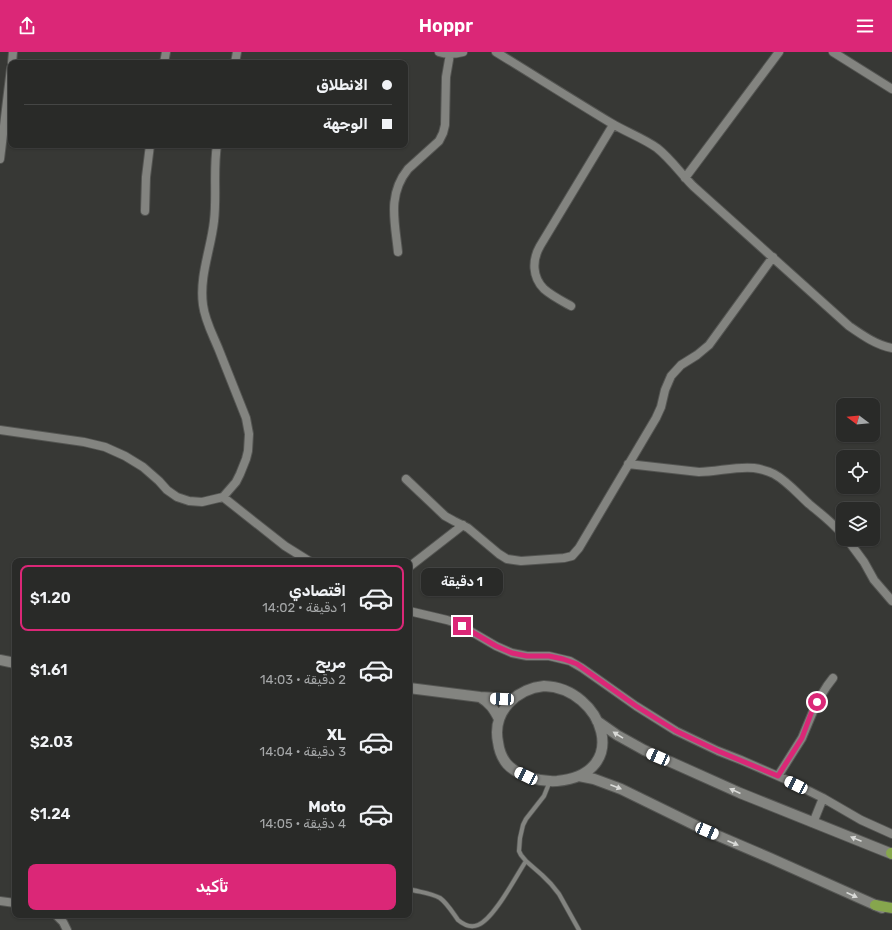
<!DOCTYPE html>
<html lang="ar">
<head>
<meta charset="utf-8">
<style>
  :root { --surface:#292a28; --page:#313230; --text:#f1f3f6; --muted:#a5a7a8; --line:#454645; --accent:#db2777 }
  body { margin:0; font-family:Rubik,Cairo,sans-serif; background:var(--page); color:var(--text); direction:rtl; height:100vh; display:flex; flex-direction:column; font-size:15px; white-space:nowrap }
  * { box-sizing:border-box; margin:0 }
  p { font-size:13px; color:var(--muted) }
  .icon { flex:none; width:22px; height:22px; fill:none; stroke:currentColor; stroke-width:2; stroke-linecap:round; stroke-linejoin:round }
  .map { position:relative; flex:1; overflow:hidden; direction:ltr }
  .panel { position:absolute; left:12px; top:506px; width:400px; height:360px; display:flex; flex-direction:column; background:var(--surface); border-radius:8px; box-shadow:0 1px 3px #0004,0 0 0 1px var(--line); direction:rtl }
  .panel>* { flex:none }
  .banner { position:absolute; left:8px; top:8px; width:400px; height:88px; border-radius:8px; box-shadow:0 1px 3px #0004,0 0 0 1px var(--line); direction:rtl; display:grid; align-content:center; height:88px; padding:0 16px; background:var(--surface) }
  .needle { width:26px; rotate:286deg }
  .buttons { position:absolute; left:836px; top:346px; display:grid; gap:8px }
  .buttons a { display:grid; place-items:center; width:44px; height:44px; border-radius:8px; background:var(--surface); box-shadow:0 1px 3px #0004,0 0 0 1px var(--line); font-size:20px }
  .end { position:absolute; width:18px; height:18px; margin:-9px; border:5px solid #db2777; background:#fff; box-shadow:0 0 0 2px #fff }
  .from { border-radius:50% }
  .bubble { position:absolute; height:28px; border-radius:8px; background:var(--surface); box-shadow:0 1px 3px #0004,0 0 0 1px var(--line); font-size:13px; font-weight:600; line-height:28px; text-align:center; direction:rtl }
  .car { position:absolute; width:12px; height:24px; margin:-12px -6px; border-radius:5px; box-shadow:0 0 3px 1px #0007; background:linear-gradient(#fff 24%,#345 0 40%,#fff 0 76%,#345 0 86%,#fff 0) }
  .banner b { display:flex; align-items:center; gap:14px; height:38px; font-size:15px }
  .banner b+b { border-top:1px solid var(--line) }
  .banner i { width:10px; height:10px; background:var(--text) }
  ul { padding:7px 0 0; list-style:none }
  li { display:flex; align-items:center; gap:12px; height:66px; margin:0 8px 6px; padding:0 8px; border:2px solid transparent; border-radius:8px }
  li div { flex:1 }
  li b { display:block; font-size:15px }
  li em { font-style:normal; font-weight:600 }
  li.selected { border-color:var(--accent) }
  li>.icon { width:36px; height:36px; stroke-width:1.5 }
  .primary-button { display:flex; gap:8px; margin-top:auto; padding:8px 16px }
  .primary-button a { flex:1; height:46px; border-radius:8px; background:var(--accent); color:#fff; font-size:16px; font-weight:600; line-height:46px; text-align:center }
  header { display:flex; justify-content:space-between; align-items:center; height:52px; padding:0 16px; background:var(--accent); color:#fff; font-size:18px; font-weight:600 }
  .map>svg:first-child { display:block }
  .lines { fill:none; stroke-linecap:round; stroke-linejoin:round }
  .service-casing { stroke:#545552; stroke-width:5.5 }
  .minor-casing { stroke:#545552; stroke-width:10 }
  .tertiary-casing { stroke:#545552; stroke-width:12 }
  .primary-casing { stroke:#545552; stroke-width:12 }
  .service { stroke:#838480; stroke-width:4 }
  .minor { stroke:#838480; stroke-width:8 }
  .tertiary { stroke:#838480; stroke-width:10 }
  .primary { stroke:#86a64d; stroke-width:10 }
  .oneway { fill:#d9dad7 }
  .route { stroke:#db2777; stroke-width:5 }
</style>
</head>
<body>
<header><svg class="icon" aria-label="menu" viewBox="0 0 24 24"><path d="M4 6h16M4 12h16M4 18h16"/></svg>Hoppr<svg class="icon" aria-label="share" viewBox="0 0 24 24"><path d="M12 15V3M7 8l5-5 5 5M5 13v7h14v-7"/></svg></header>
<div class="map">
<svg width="892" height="878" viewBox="0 0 892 878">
  <rect width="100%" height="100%" fill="#373835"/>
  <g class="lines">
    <defs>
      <path id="service" d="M550,729L544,744L526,767L523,773L520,786L519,799L521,803L526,809L542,823L551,832L559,842L579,878
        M409,837C419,840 431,841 440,846C447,851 453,861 458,868C464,873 471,876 478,873C494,867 516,824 526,809"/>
      <path id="minor" d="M439,0C447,3 455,2 463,0
        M496,0C535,24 573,48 611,71C626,80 643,86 657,96C671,107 681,122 693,134L849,274C862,283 876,293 892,296
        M833,0L892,37
        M12,11L13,0
        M164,11L166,0
        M235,11L237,0
        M0,107L11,16
        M685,126L779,0
        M145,159L146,125L150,93
        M398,200C395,170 387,143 408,117L439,89L443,81L445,73L446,25L450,2
        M571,254C562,249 552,244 544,237C532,225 532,208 540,194L613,73
        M0,378L84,390L105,395L125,404L143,415L159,429L167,438L177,445L189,449L202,450L223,445L236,430L240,422L246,407L248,399L249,382L246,366C237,343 228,321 219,298C213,283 205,269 203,253C199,224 211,197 214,169C217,144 213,118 217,93
        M628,412L699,420C717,420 736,414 754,416C761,417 768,419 774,422C787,429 798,442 809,452C821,462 833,471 843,483
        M406,427L445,464L454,469L468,476L499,502L507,507L521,509L564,506L572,504L579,496L656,366L661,355L665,338L671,324L681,313L697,303L709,293L773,205
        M223,445L285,494L309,509
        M847,487L864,510L874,528L892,549
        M409,515L463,473
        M409,559L447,568L456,571L472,580L496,594L512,601L527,604H549L570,609L582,616L636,654L676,679L718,699L741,708L787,728L823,746L861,768L892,782
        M778,724L802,686L817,650L827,634L833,626
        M813,771L823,746
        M0,849L15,851
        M56,863L63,870L67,878"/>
      <path id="tertiary" d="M0,608L15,611
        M544,634C603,636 633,722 557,729C541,730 519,725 507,712C502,706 499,698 498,690C492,660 516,637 544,634Z
        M409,636L480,645L513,647
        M480,645C490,651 494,657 499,667
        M597,669L617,683L644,698L740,741L892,802
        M579,724L594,727L621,737L707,779L770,806L882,856"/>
      <path id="primary" d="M891,801L892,802
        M875,853L892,856"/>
    </defs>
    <use href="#service" class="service-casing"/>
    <use href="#minor" class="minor-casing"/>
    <use href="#tertiary" class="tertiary-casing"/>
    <use href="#primary" class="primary-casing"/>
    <use href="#service" class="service"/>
    <use href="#minor" class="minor"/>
    <use href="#tertiary" class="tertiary"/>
    <use href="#primary" class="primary"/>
  </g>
  <defs><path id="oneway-solid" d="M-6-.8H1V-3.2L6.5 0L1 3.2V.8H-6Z"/></defs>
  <g class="oneway">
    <use href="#oneway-solid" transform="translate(618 683) rotate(-148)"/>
    <use href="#oneway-solid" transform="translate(616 735) rotate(21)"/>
    <use href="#oneway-solid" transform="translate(735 739) rotate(-156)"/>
    <use href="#oneway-solid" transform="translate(856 787) rotate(-158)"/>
    <use href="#oneway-solid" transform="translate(733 791) rotate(23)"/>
    <use href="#oneway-solid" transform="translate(852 843) rotate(24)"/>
  </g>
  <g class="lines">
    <path class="route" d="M462,574L496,594L512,601L527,604H549L563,607L577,612L636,654L676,679L718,699L778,724L802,686L812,659L817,650"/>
  </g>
</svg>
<div class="buttons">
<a><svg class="needle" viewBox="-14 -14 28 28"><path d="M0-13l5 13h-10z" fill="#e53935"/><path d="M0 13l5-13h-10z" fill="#a5a7a8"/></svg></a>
<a><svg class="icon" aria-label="locate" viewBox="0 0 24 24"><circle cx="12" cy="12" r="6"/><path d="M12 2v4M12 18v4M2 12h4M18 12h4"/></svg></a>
<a><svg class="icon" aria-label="layers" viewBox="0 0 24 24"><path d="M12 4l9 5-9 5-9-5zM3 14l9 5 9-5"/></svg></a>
</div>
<i class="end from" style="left:817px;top:650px"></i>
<i class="end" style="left:462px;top:574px"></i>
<div class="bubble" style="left:421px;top:516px;width:82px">1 دقيقة</div>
<i class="car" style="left:502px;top:647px;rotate:273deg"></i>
<i class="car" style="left:658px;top:705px;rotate:294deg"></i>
<i class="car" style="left:526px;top:724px;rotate:296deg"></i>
<i class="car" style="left:796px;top:733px;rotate:296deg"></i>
<i class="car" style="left:707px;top:779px;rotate:113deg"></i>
<div class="banner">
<b><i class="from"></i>الانطلاق</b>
<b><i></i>الوجهة</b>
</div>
<section class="panel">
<ul>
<li class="selected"><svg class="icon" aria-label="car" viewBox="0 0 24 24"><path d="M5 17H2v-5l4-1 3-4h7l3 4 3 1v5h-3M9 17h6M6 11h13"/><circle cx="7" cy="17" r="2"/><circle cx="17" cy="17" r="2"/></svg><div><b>اقتصادي</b><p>1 دقيقة · 14:02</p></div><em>$1.20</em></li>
<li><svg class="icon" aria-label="car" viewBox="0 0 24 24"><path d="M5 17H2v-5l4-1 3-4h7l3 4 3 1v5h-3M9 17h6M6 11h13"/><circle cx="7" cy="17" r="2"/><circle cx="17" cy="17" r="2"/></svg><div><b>مريح</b><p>2 دقيقة · 14:03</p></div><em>$1.61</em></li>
<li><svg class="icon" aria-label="car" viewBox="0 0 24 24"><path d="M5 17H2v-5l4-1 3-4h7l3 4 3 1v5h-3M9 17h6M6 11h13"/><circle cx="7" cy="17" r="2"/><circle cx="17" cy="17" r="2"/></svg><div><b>XL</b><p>3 دقيقة · 14:04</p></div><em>$2.03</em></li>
<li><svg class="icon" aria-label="car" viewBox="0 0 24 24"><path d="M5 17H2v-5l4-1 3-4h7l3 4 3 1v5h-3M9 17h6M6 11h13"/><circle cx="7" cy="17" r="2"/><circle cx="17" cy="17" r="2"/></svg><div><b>Moto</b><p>4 دقيقة · 14:05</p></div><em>$1.24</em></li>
</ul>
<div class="primary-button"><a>تأكيد</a></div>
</section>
</div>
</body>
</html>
